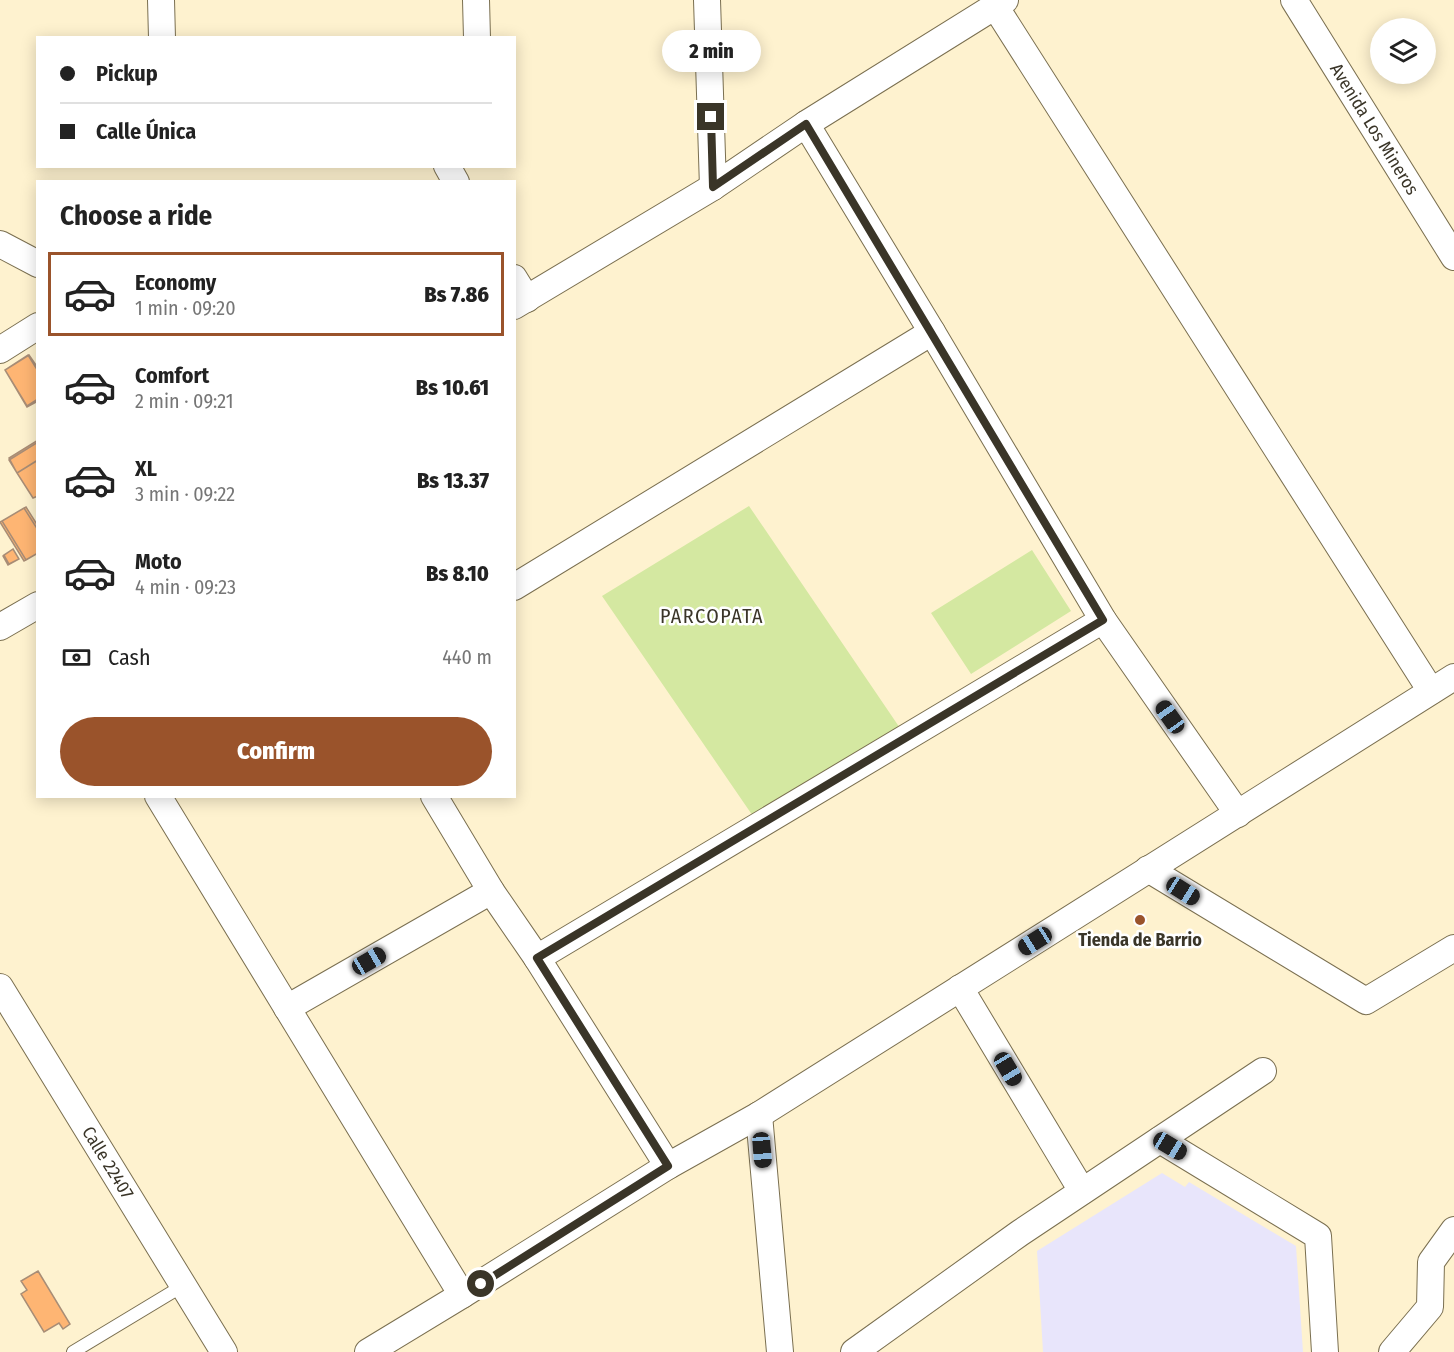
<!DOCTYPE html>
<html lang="en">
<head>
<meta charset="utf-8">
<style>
  :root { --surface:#fff; --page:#f6f6f6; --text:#222; --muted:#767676; --line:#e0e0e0; --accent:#9a532b }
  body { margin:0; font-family:"Fira Sans Condensed",sans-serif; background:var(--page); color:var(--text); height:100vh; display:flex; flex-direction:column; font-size:22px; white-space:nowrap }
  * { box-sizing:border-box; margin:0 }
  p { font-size:20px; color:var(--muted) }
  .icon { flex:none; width:33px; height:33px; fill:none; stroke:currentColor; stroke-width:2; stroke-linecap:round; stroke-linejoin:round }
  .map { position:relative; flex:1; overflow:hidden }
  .details { position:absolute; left:36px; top:180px; width:480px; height:618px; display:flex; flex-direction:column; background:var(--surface); border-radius:0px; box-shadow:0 3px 15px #0003 }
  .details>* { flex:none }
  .top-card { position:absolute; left:36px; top:36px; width:480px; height:132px; border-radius:0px; box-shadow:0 3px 15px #0003; display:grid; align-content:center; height:132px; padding:0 24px; background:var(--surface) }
  .controls { position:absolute; left:1370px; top:18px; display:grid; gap:12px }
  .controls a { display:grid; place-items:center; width:66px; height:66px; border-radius:50%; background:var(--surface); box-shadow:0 3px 15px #0003; font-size:30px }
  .end { position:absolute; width:27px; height:27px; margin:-14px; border:8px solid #3a3528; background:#fff; box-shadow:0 0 0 3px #fff }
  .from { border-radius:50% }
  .bubble { position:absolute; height:42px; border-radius:21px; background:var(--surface); box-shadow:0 3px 15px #0003; font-size:20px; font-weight:800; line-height:42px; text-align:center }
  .car { position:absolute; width:18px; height:36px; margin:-18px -9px; border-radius:8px; box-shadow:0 0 4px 2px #0007; background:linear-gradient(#222 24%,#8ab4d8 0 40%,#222 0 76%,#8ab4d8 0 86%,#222 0) }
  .top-card b { display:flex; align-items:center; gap:21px; height:57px; font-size:22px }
  .top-card b+b { border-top:2px solid var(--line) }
  .top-card i { width:15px; height:15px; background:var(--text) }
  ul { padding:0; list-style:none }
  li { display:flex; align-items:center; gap:18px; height:84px; margin:0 12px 9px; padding:0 12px; border:3px solid transparent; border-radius:0px }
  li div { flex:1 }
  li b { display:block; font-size:22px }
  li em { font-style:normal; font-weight:800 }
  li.selected { border-color:var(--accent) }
  li>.icon { width:54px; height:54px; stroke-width:1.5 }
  h2 { padding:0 24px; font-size:27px; line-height:72px }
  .pay { display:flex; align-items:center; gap:15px; height:66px; padding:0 24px; font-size:22px }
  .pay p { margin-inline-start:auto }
  .primary-button { display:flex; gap:12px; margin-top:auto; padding:12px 24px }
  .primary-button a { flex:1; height:69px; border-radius:36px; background:var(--accent); color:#fff; font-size:24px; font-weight:800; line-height:69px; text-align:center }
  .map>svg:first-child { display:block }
  .education { fill:#e8e5fb }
  .pitch { fill:#d4e8a1 }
  .building { fill:#feb573; stroke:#a88d76; stroke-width:1.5 }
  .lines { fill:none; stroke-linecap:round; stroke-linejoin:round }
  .service-casing { stroke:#7a6f50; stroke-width:14 }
  .minor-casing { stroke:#7a6f50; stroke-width:28 }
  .service { stroke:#fff; stroke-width:12 }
  .minor { stroke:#fff; stroke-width:26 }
  .route { stroke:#3a3528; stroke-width:8 }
  .poi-dot { fill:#9a532b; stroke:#fff; stroke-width:2 }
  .labels { text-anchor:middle; stroke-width:5; stroke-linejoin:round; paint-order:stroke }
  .street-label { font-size:18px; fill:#3a3528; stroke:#fff }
  .poi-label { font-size:18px; font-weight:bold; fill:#3a3528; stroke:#fff }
  .neighbourhood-label { font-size:20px; letter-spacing:1.5px; fill:#3a3528; stroke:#fff }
</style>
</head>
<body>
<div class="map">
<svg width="1454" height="1352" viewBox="0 0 1454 1352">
  <rect width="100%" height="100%" fill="#fef2cf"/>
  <path class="education" d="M1162,1173L1185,1187L1189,1182L1296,1246L1303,1352H1043L1037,1251Z"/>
  <path class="pitch" d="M749,506L904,734L757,822L602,596Z
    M1032,550L1071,611L971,674L931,613Z"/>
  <path class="building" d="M28,355L38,371V399L27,406L5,370Z
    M29,355L38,368V401L27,407L5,370Z
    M38,440V460L17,473L9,458Z
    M38,442V460L17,473L9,460Z
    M38,460V496L33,498L17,473Z
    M36,461L38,464V496L33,498L17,473Z
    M26,507L38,526V553L24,561L0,522Z
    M24,508L38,530V553L26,560L2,521Z
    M13,549L19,559L9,564L4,555Z
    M13,549L19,559L8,565L3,556Z
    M38,1271L70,1324L63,1329L59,1323L44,1332L21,1294L27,1290L21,1281Z"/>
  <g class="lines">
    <defs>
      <path id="service" d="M73,1352L184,1285"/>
      <g id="minor">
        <path d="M161,0L162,38"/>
        <path d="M476,0L477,38"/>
        <path d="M707,0L713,187"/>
        <path id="s1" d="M1294,0L1454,257"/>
        <path d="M995,6L1431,691"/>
        <path d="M806,124L932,332L1103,620L1238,814"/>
        <path d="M447,166L456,182"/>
        <path d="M0,244L38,264"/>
        <path d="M514,278L527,299"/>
        <path d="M514,306L713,187L806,124L1005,0"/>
        <path d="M0,350L38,326"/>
        <path d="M514,587L932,332"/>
        <path d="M0,627L38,605"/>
        <path d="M158,796L462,1295"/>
        <path d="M434,796L491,891L537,958L668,1166"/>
        <path d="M1148,869L1366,1001L1454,948"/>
        <path d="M537,958L1103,620"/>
        <path id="s2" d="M0,987L224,1352"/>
        <path d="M960,988L1082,1191"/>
        <path d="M287,1008L491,891"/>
        <path d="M759,1115L780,1352"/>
        <path d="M1160,1140L1318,1236L1325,1352"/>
        <path d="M368,1352L462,1295L668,1166L759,1115L1454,677"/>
        <path d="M854,1352L1020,1233L1263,1071"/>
        <path d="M1392,1352L1430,1307L1431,1262L1454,1230"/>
      </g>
    </defs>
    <use href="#service" class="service-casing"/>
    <use href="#minor" class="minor-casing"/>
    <use href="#service" class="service"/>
    <use href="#minor" class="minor"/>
  </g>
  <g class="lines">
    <path class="route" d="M481,1284L668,1166L537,958L1103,620L806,124L713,187L711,117"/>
  </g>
  <circle class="poi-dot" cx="1140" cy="920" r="6"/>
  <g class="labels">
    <g class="street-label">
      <text dy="6" stroke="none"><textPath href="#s1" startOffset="152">Avenida Los Mineros</textPath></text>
      <text dy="6" stroke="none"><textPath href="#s2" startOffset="206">Calle 22407</textPath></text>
    </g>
    <g class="poi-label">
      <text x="1140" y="946">Tienda de Barrio</text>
    </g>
    <g class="neighbourhood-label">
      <text x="712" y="623">PARCOPATA</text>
    </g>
  </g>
</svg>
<div class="controls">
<a><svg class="icon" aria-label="layers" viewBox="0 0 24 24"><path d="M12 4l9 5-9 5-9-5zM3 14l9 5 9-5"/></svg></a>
</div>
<i class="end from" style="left:481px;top:1284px"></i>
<i class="end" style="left:711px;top:117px"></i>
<div class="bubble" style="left:662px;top:30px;width:99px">2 min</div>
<i class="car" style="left:1170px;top:717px;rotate:325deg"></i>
<i class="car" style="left:1183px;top:891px;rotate:122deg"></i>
<i class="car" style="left:1035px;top:941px;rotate:238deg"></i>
<i class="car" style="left:369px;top:961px;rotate:60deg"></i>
<i class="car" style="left:1008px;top:1069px;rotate:149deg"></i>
<i class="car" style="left:1170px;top:1146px;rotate:121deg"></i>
<i class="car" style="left:762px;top:1150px;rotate:175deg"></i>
<div class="top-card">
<b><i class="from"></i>Pickup</b>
<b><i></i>Calle Única</b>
</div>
<section class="details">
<h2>Choose a ride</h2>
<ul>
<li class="selected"><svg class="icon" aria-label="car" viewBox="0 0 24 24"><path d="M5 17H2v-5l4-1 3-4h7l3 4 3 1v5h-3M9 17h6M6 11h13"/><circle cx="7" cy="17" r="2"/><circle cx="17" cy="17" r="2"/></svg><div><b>Economy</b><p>1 min · 09:20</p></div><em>Bs 7.86</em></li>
<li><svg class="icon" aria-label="car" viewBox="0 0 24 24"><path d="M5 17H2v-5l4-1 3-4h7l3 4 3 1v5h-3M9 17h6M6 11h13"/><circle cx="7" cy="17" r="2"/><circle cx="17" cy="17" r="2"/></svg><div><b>Comfort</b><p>2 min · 09:21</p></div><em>Bs 10.61</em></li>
<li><svg class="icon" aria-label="car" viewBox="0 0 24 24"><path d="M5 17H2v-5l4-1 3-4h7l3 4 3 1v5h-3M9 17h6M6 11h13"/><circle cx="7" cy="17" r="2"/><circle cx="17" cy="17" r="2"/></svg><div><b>XL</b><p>3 min · 09:22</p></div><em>Bs 13.37</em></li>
<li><svg class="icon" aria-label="car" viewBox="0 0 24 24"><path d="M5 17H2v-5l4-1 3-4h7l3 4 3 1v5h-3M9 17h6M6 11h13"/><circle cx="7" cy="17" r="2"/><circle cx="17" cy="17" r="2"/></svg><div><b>Moto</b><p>4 min · 09:23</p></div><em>Bs 8.10</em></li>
</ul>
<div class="pay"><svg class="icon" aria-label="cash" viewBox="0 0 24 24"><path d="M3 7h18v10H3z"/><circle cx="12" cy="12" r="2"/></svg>Cash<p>440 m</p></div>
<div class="primary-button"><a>Confirm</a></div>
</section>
</div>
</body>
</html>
